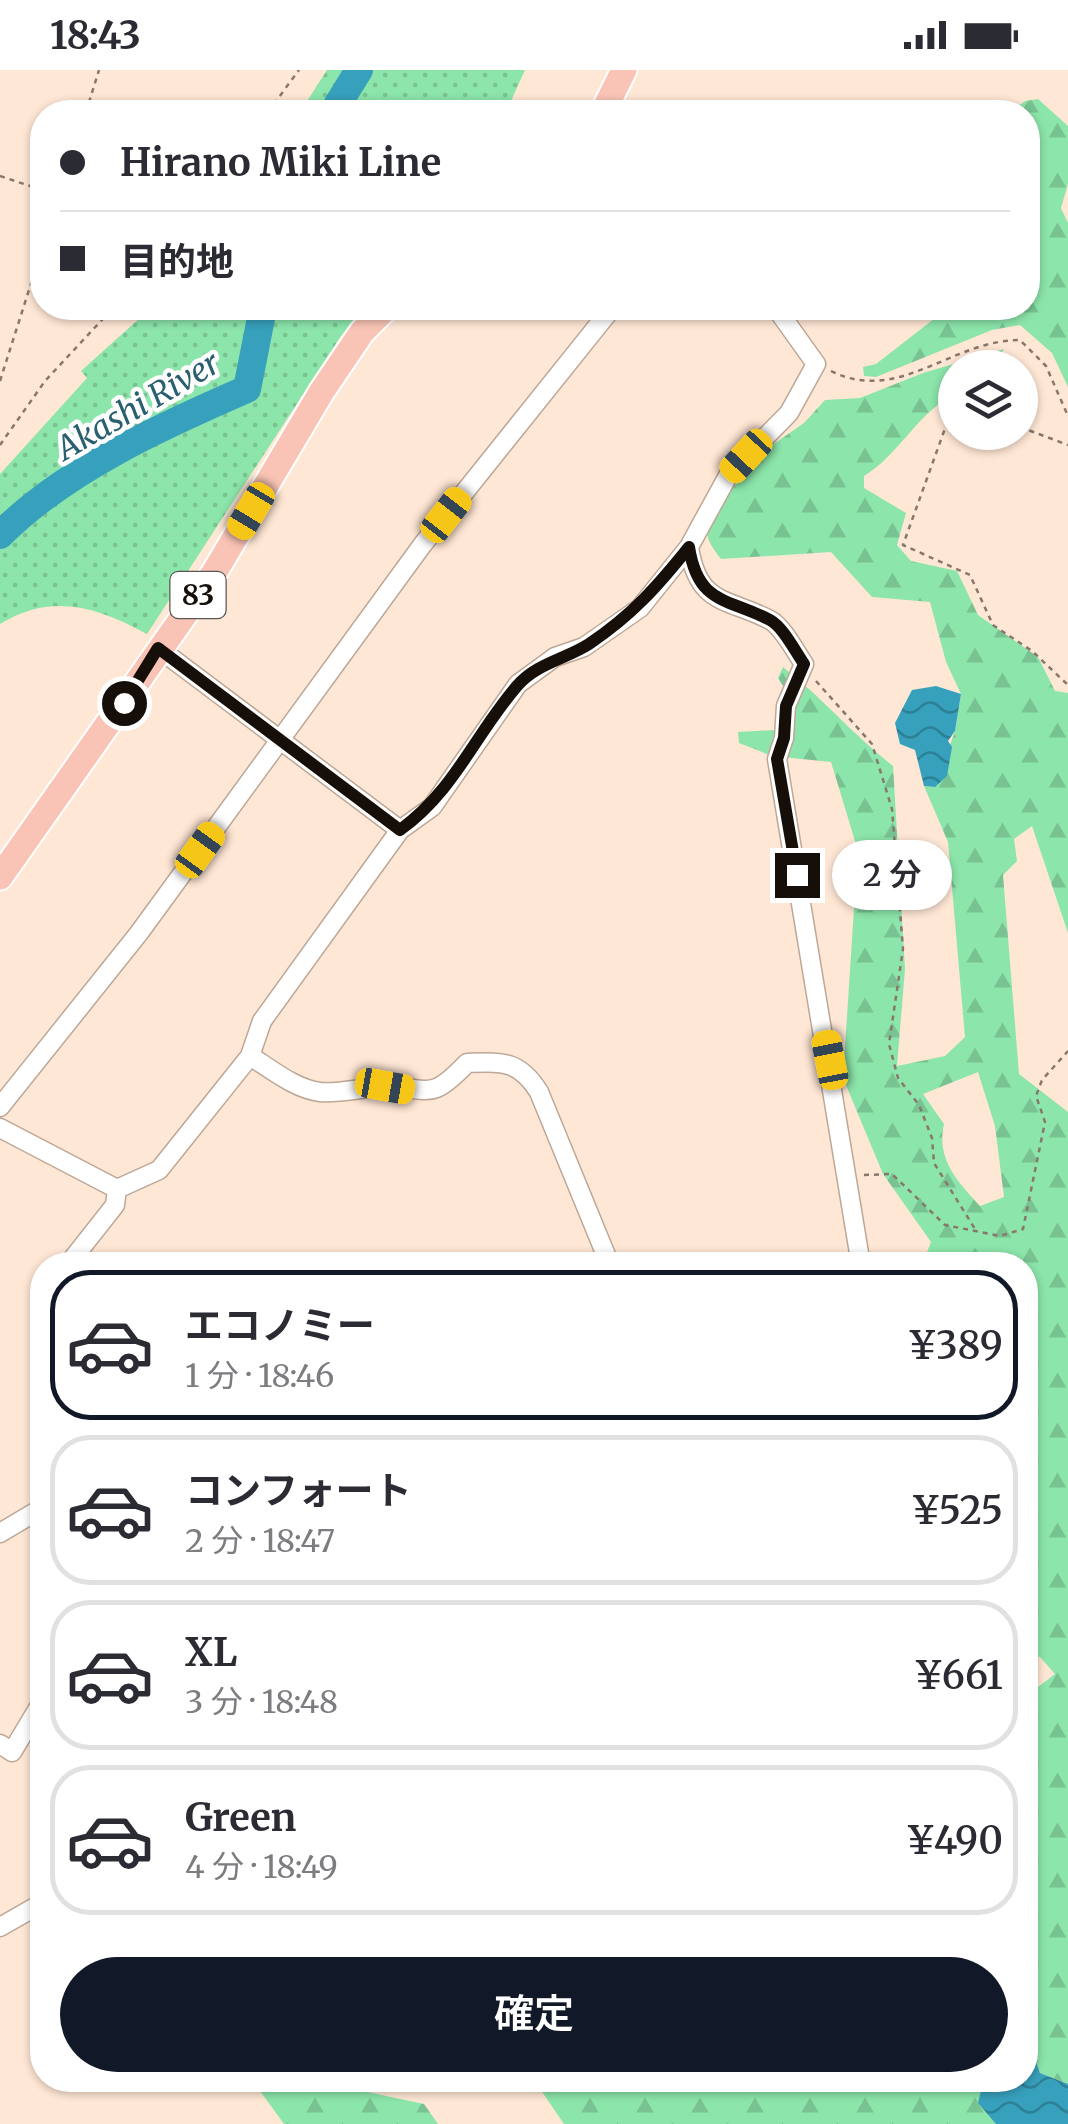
<!DOCTYPE html>
<html lang="ja">
<head>
<meta charset="utf-8">
<style>
  :root { --surface:#fff; --page:#f2f2f3; --text:#2b2b33; --muted:#7c7c81; --line:#e1e1e2; --accent:#111827 }
  body { margin:0; font-family:Merriweather,"Noto Sans JP",serif; background:var(--page); color:var(--text); height:100vh; display:flex; flex-direction:column; font-size:38px; white-space:nowrap }
  * { box-sizing:border-box; margin:0 }
  p { font-size:32px; color:var(--muted) }
  .icon { flex:none; width:55px; height:55px; fill:none; stroke:currentColor; stroke-width:2; stroke-linecap:round; stroke-linejoin:round }
  .map { position:relative; flex:1; overflow:hidden }
  .panel { position:absolute; left:30px; top:1182px; width:1008px; height:840px; display:flex; flex-direction:column; background:var(--surface); border-radius:40px; box-shadow:0 2px 8px #0004 }
  .panel>* { flex:none }
  .guide { position:absolute; left:30px; top:30px; width:1010px; height:220px; border-radius:40px; box-shadow:0 2px 8px #0004; display:grid; align-content:center; height:220px; padding:0 30px; background:var(--surface) }
  .fabs { position:absolute; left:938px; top:280px; display:grid; gap:20px }
  .fabs a { display:grid; place-items:center; width:100px; height:100px; border-radius:50%; background:var(--surface); box-shadow:0 2px 8px #0004; font-size:50px }
  .end { position:absolute; width:45px; height:45px; margin:-22px; border:12px solid #160e08; background:#fff; box-shadow:0 0 0 5px #fff }
  .from { border-radius:50% }
  .bubble { position:absolute; height:70px; border-radius:35px; background:var(--surface); box-shadow:0 2px 8px #0004; font-size:32px; font-weight:600; line-height:70px; text-align:center }
  .car { position:absolute; width:30px; height:60px; margin:-30px -15px; border-radius:12px; box-shadow:0 0 8px 2px #0007; background:linear-gradient(#f5c518 24%,#345 0 40%,#f5c518 0 76%,#345 0 86%,#f5c518 0) }
  .guide b { display:flex; align-items:center; gap:35px; height:95px; font-size:38px }
  .guide b+b { border-top:2px solid var(--line) }
  .guide i { width:25px; height:25px; background:var(--text) }
  ul { padding:18px 0 0; list-style:none }
  li { display:flex; align-items:center; gap:30px; height:150px; margin:0 20px 15px; padding:0 10px; border:5px solid var(--line); border-radius:40px }
  li div { flex:1 }
  li b { display:block; font-size:38px }
  li em { font-style:normal; font-weight:600 }
  li.selected { border-color:var(--accent) }
  li>.icon { width:90px; height:90px; stroke-width:1.5 }
  .primary-button { display:flex; gap:20px; margin-top:auto; padding:20px 30px }
  .primary-button a { flex:1; height:115px; border-radius:60px; background:var(--accent); color:#fff; font-size:40px; font-weight:600; line-height:115px; text-align:center }
  .status { display:flex; justify-content:space-between; align-items:center; height:70px; padding:0 50px; background:var(--surface); direction:ltr }
  .status svg { height:28px; fill:currentColor }
  .map>svg:first-child { display:block }
  .grass { fill:url(#grass-dots) }
  .forest { fill:url(#forest-firs); fill-rule:evenodd }
  .water { fill:url(#water-waves) }
  .lines { fill:none; stroke-linecap:round; stroke-linejoin:round }
  .river { stroke:#37a0bc; stroke-width:28 }
  .street-casing { stroke:#bda796; stroke-width:21 }
  .primary-casing { stroke:#fff; stroke-width:29 }
  .path { stroke:#87776c; stroke-width:2.5; stroke-dasharray:5 5; stroke-linecap:butt }
  .street { stroke:#fff; stroke-width:18 }
  .primary { stroke:#f9c4b5; stroke-width:25 }
  .route { stroke:#160e08; stroke-width:12 }
  .labels { text-anchor:middle; stroke-width:9; stroke-linejoin:round; paint-order:stroke }
  .shield { fill:#fff; stroke:#5c5652; stroke-width:2.5 }
  .shield-label { font-size:28px; font-weight:bold; fill:#160e08 }
  .water-label { font-size:32px; font-style:italic; fill:#296070; stroke:#fff }
</style>
</head>
<body>
<div class="status"><b>18:43</b><svg viewBox="0 0 49 12"><path d="M0 12V9h3v3zM5 12V6h3v6zM10 12V3h3v9zM15 12V0h3v12zM26 1h20v11H26zM47 4h2v5h-2z"/></svg></div>
<div class="map">
<svg width="1068" height="2054" viewBox="0 0 1068 2054">
  <defs>
    <pattern id="grass-dots" width="8" height="8" patternUnits="userSpaceOnUse" patternTransform="scale(2.5)"><rect width="8" height="8" fill="#8ce5aa"/><path d="M2 2h.1M6 6h.1" fill="none" stroke="#78c391" stroke-width="1.8" stroke-linecap="round"/></pattern>
    <pattern id="forest-firs" width="22" height="20" patternUnits="userSpaceOnUse" patternTransform="scale(2.5)"><rect width="22" height="20" fill="#8ce5aa"/><path d="M5 1l3.5 6h-7zM16 11l3.5 6h-7z" fill="#78c391"/></pattern>
    <pattern id="water-waves" width="16" height="10" patternUnits="userSpaceOnUse" patternTransform="scale(2.5)"><rect width="16" height="10" fill="#37a0bc"/><path d="M0 5q4-4 8 0t8 0" fill="none" stroke="#2d8197"/></pattern>
  </defs>
  <rect width="100%" height="100%" fill="#ffe7d5"/>
  <path class="grass" d="M327,0H525L506,42H300Z
    M151,238H366L341,266L147,564C97,537 52,522 0,554V404L87,308L81,301Z"/>
  <path class="forest" d="M1038,29L1068,56V114L1061,138L1068,153V317L1052,283L1020,255L992,260L876,307L864,306L863,297L876,294L948,238H1028V104L1032,87L1028,81V42H1011L1025,31Z
    M1004,279L991,297L955,298V324C918,342 899,385 864,406V418L906,443L897,475L911,491L957,501L978,545L1038,587L1055,621L1068,623V863L1032,756L1014,769L1017,791L1003,805L1019,1004L1068,1042V2014L1040,2003L1034,1986L1025,1983V1628L1036,1631L1038,1617L1055,1604L1040,1587H1025V1195H922L931,1172L883,1104L843,1008L855,823L862,794L831,692L772,686L739,673L738,662L775,660L790,627L778,608L783,597C824,629 853,665 893,696L905,899L897,996L945,986L965,967L948,772L924,716L935,717L955,661L961,624L946,592L930,532L872,527L831,482L721,489C709,473 703,465 709,445L768,378L804,353L825,330L860,328L923,303ZM978,1002L995,1056L1004,1127L980,1136C957,1111 936,1089 944,1054L923,1024Z
    M252,2010H311L424,2034L438,2054H284Z
    M534,2010H678L677,2014L993,2010L982,2017L996,2054H564Z"/>
  <path class="water" d="M936,616L961,624L955,661L948,671L952,677L947,706L935,717L924,716L915,680L900,674L895,653L912,620Z
    M1025,1983L1034,1986L1040,2003L1068,2014V2054H996L978,2033L982,2017L993,2010H1025Z"/>
  <g class="lines">
    <path class="river" d="M333,42L359,0
      M0,465C66,399 162,356 247,319L263,238"/>
    <defs>
      <path id="street" d="M689,477C698,536 728,528 770,550C783,557 795,581 804,594L786,636L784,668L777,689L861,1195
        M158,578L400,760
        M250,986C271,999 295,1019 320,1022C341,1024 363,1017 383,1017C430,1016 428,1034 467,993C503,992 519,990 539,1022L610,1195
        M0,1037L139,863L423,474L612,238
        M0,1058L117,1119
        M117,1119L159,1100L250,986L262,951L400,760L432,737L518,614L555,587L584,577L640,538L689,477L729,404L789,343L816,294L776,238
        M76,1195L74,1187L115,1135L117,1119
        M0,1463L42,1438
        M0,1674L12,1682L42,1632
        M0,1857L42,1833"/>
      <path id="primary" d="M603,42L624,0
        M0,807L214,503L322,321L362,262L386,238"/>
    </defs>
    <use href="#street" class="street-casing"/>
    <use href="#primary" class="primary-casing"/>
    <path class="path" d="M86,42L99,0
      M268,42L299,0
      M0,106L42,120
      M831,301C899,335 951,270 1020,270L1046,296L1068,346
      M0,311L42,179
      M955,344L947,353L903,475L970,505L993,555L1032,581L1068,615
      M1020,357L1068,375
      M0,375L45,311L113,238
      M816,611L872,674L892,739L903,879L889,974L898,1008L919,1035L932,1068L934,1093L975,1159
      M864,1105L892,1104L945,1155L1000,1166L1023,1159L1045,1052L1036,1026L1042,1010L1068,981"/>
    <use href="#street" class="street"/>
    <use href="#primary" class="primary"/>
  </g>
  <g class="lines">
    <path class="route" d="M124,633L158,578L400,760C455,720 474,666 517,616C537,593 566,589 589,574C632,545 657,517 689,477C698,535 728,528 770,550C783,557 795,581 804,594L786,636L784,668L777,689L797,805"/>
  </g>
  <g class="labels">
    <rect class="shield" x="170.5" y="502" width="55" height="46" rx="8"/>
    <g class="shield-label">
      <text x="198" y="535">83</text>
    </g>
    <g class="water-label">
      <text transform="translate(138 336) rotate(-30)" y="11">Akashi River</text>
    </g>
  </g>
</svg>
<div class="fabs">
<a><svg class="icon" aria-label="layers" viewBox="0 0 24 24"><path d="M12 4l9 5-9 5-9-5zM3 14l9 5 9-5"/></svg></a>
</div>
<i class="end from" style="left:124px;top:633px"></i>
<i class="end" style="left:797px;top:805px"></i>
<div class="bubble" style="left:832px;top:770px;width:120px">2 分</div>
<i class="car" style="left:746px;top:386px;rotate:223deg"></i>
<i class="car" style="left:251px;top:441px;rotate:211deg"></i>
<i class="car" style="left:446px;top:445px;rotate:38deg"></i>
<i class="car" style="left:200px;top:780px;rotate:36deg"></i>
<i class="car" style="left:830px;top:990px;rotate:349deg"></i>
<i class="car" style="left:385px;top:1016px;rotate:100deg"></i>
<div class="guide">
<b><i class="from"></i>Hirano Miki Line</b>
<b><i></i>目的地</b>
</div>
<section class="panel">
<ul>
<li class="selected"><svg class="icon" aria-label="car" viewBox="0 0 24 24"><path d="M5 17H2v-5l4-1 3-4h7l3 4 3 1v5h-3M9 17h6M6 11h13"/><circle cx="7" cy="17" r="2"/><circle cx="17" cy="17" r="2"/></svg><div><b>エコノミー</b><p>1 分 · 18:46</p></div><em>¥389</em></li>
<li><svg class="icon" aria-label="car" viewBox="0 0 24 24"><path d="M5 17H2v-5l4-1 3-4h7l3 4 3 1v5h-3M9 17h6M6 11h13"/><circle cx="7" cy="17" r="2"/><circle cx="17" cy="17" r="2"/></svg><div><b>コンフォート</b><p>2 分 · 18:47</p></div><em>¥525</em></li>
<li><svg class="icon" aria-label="car" viewBox="0 0 24 24"><path d="M5 17H2v-5l4-1 3-4h7l3 4 3 1v5h-3M9 17h6M6 11h13"/><circle cx="7" cy="17" r="2"/><circle cx="17" cy="17" r="2"/></svg><div><b>XL</b><p>3 分 · 18:48</p></div><em>¥661</em></li>
<li><svg class="icon" aria-label="car" viewBox="0 0 24 24"><path d="M5 17H2v-5l4-1 3-4h7l3 4 3 1v5h-3M9 17h6M6 11h13"/><circle cx="7" cy="17" r="2"/><circle cx="17" cy="17" r="2"/></svg><div><b>Green</b><p>4 分 · 18:49</p></div><em>¥490</em></li>
</ul>
<div class="primary-button"><a>確定</a></div>
</section>
</div>
</body>
</html>
